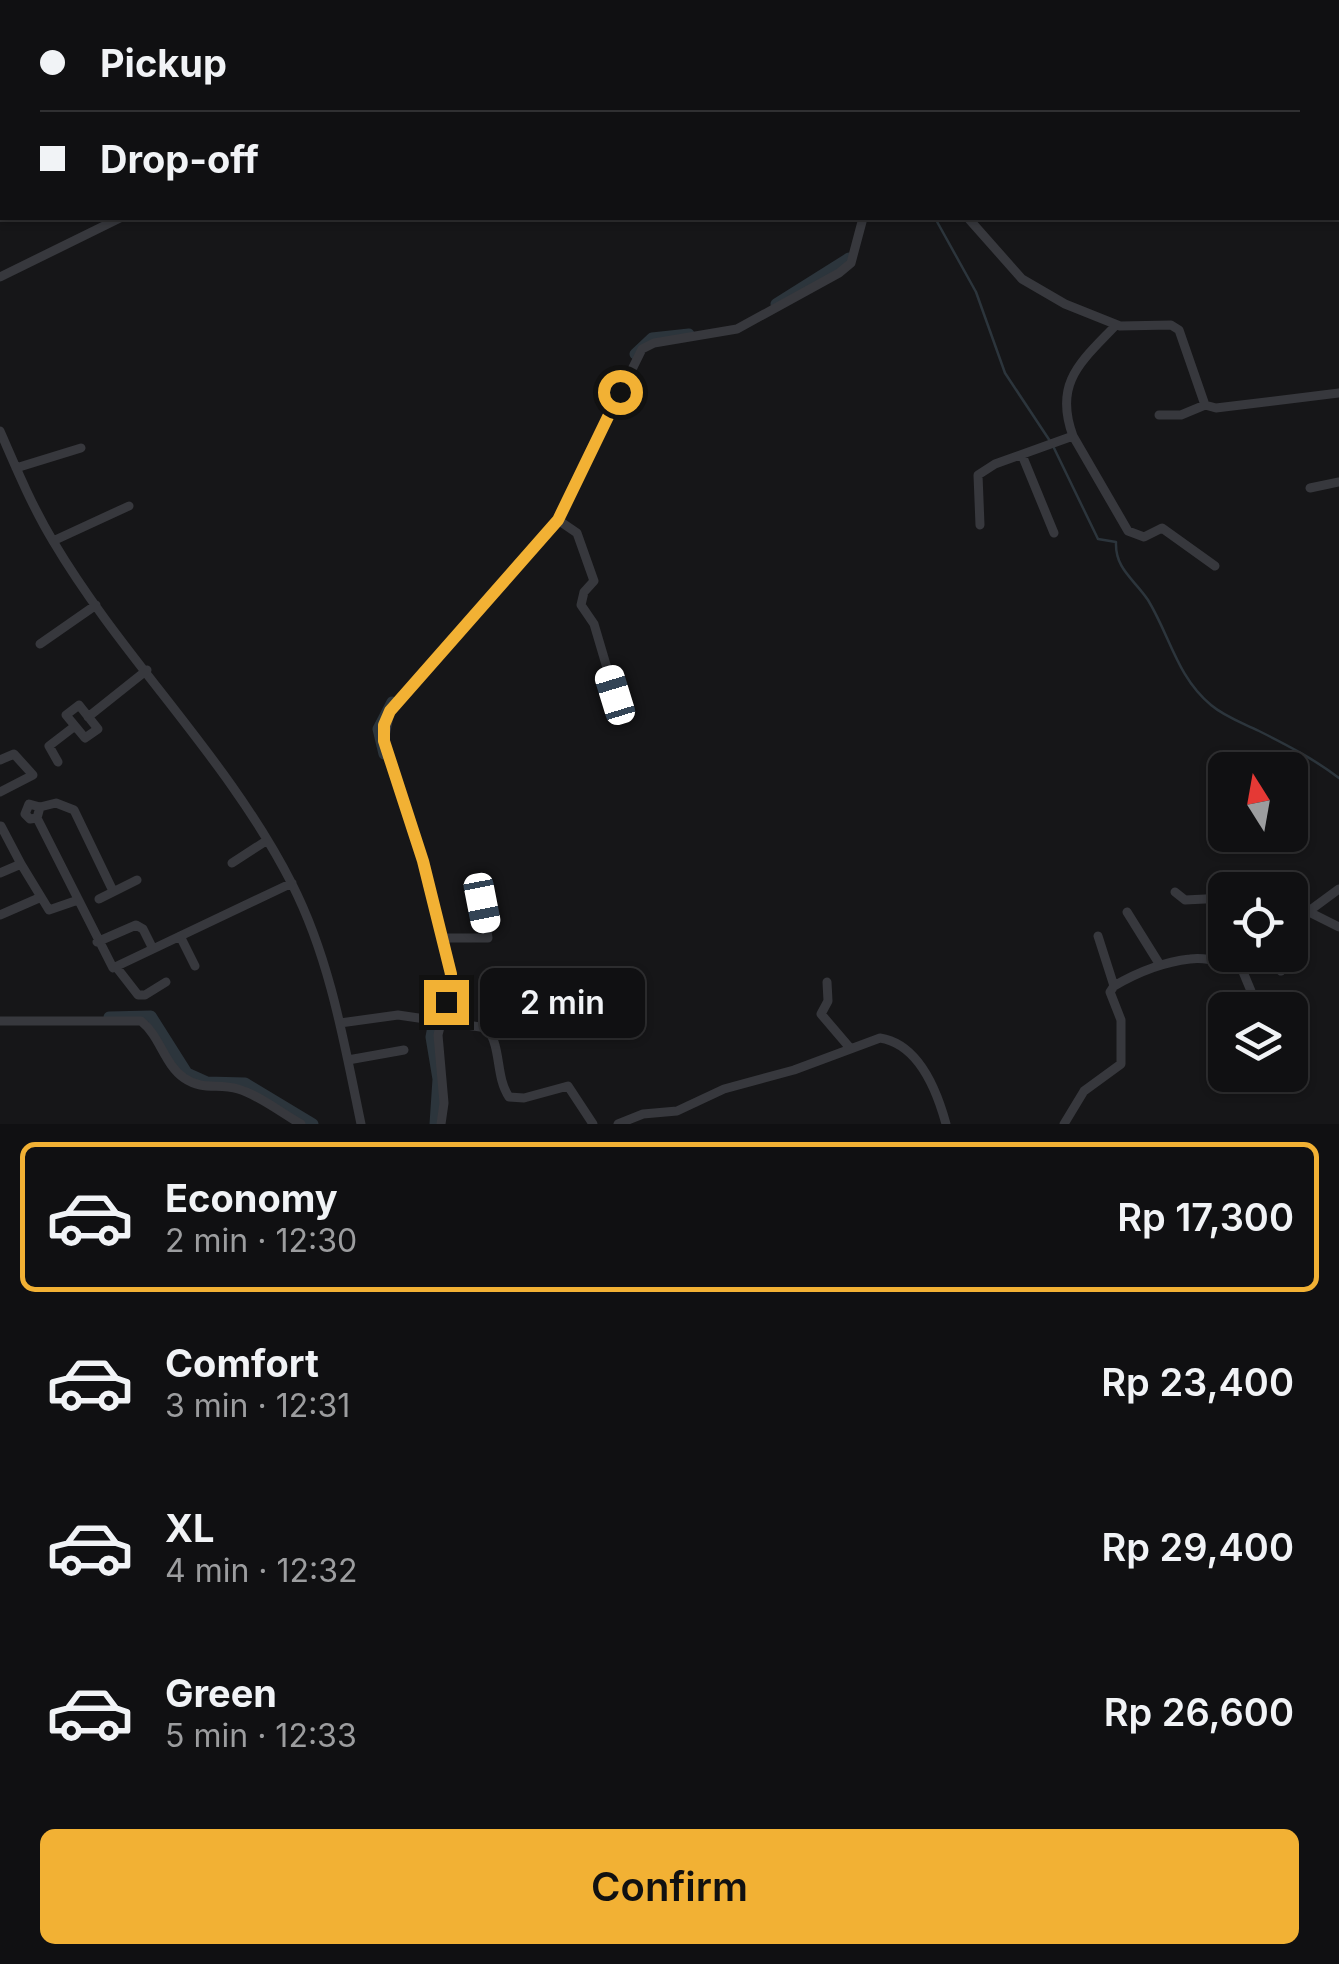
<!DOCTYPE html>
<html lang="en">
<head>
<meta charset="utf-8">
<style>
  :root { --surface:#101012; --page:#19191b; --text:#f1f3f6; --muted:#9c9d9f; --line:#303032; --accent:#f2b134 }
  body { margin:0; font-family:Inter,sans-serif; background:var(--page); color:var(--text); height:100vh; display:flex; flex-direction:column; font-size:38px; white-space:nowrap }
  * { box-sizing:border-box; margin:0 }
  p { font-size:32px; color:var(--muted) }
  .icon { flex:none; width:55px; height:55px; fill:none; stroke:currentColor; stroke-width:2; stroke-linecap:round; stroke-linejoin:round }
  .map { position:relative; height:1124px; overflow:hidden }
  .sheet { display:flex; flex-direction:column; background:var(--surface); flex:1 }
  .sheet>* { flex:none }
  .top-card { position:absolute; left:0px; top:0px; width:1340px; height:220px; box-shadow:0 2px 8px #0004,0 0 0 2px var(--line); display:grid; align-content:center; height:220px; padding:0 40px; background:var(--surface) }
  .needle { width:65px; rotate:349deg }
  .controls { position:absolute; left:1208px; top:752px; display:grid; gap:20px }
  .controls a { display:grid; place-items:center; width:100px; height:100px; border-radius:15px; background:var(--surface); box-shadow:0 2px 8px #0004,0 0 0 2px var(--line); font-size:50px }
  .end { position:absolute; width:45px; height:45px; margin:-22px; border:12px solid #f2b134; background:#111; box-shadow:0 0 0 5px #111 }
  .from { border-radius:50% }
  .bubble { position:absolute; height:70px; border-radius:15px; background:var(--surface); box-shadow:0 2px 8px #0004,0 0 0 2px var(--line); font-size:32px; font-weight:600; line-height:70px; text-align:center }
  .car { position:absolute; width:30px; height:60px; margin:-30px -15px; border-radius:12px; box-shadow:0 0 8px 2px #0007; background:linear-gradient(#fff 24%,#345 0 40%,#fff 0 76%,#345 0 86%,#fff 0) }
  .top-card b { display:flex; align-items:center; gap:35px; height:95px; font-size:38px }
  .top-card b+b { border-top:2px solid var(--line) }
  .top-card i { width:25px; height:25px; background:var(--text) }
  ul { padding:18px 0 0; list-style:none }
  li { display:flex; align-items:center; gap:30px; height:150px; margin:0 20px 15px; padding:0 20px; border:5px solid transparent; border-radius:15px }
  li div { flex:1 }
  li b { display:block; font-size:38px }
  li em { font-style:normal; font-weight:600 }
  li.selected { border-color:var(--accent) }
  li>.icon { width:90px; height:90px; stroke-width:1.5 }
  .button { display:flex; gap:20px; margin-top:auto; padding:20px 40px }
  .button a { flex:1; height:115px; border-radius:15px; background:var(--accent); color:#111; font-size:40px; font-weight:600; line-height:115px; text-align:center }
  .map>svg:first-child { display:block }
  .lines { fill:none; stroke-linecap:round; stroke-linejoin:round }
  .stream { stroke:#2c353c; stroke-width:2.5 }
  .river { stroke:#2c353c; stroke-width:11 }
  .minor { stroke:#37383d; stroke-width:9 }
  .route { stroke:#f2b134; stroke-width:12 }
</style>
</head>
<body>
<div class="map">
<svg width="1339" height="1124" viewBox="0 0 1339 1124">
  <rect width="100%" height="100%" fill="#161618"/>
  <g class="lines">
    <path class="stream" d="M935,218L976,292L1005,373L1050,441
      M1054,448L1098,539L1116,542C1115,569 1134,579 1148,600C1170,636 1177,677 1211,705C1225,717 1243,723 1259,731C1287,745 1314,759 1339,778"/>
    <path class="river" d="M776,304L849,258
      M635,354L652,338L689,334
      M384,754L378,729L392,702
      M109,1017L151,1016L187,1073L207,1082L245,1083L313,1124
      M435,1124L438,1079L431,1037L435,1016L447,993"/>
    <path class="minor" d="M785,0L787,2
      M1186,0L1191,2
      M742,2L743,0
      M1338,34H1339
      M968,218L1022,279L1065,304L1120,326L1171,325L1179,330L1205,405L1216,408L1339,393
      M0,277L120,218
      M1159,415H1181L1205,405
      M0,431C16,468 32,506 53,541C124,661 228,758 292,884C330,959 344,1042 361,1124
      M1073,436L1128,531L1144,537L1162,528L1215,566
      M1022,455L1054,533
      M16,468L81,448
      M1310,488L1339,482
      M558,520L577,533L594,581L584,592L581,605L594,624L615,695
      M980,525L978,475L995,464L1073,436C1053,382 1082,361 1116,325
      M53,541L129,506
      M40,644L96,605
      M79,705L98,729L85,738L66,715Z
      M88,717L147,670
      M0,760L14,754L33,775L0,792
      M58,762L49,746L75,726
      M40,807L56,803L74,810L113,891
      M37,818L30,819L25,814L29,804L40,807L37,818L113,968L292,883
      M232,863L266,841
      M21,864L49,910L78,900
      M0,873L21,864L1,826
      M1175,892L1185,900L1225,898
      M99,899L137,880
      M1127,912L1160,965
      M1311,913L1339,927
      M0,915L39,898
      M1290,925L1339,889
      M180,936L195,966
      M1098,936L1114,986
      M442,938H488L483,903
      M97,942L136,925L143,929L153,949
      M1259,955L1281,971
      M117,968L138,995H145L166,982
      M827,982L828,1001L821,1014L850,1048
      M1231,1006L1247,998L1251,991L1236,955
      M0,1021H141C160,1036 164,1064 184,1078C203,1091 218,1083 238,1089C259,1095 281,1113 301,1124
      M340,1023L398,1015L487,1028C502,1048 495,1076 509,1097L524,1098L568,1086L593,1124
      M348,1060L404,1050
      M441,1124L444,1103L438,1035L452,979L423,861L384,741L390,711L558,520L642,349L654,343L737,329L839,273L851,263L863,218
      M618,1124L643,1114L677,1111L724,1089L794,1070L880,1038C919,1044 937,1091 946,1124
      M1064,1124L1084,1091L1121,1064V1020L1110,992L1114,986C1138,972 1163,962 1190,959C1210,956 1218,966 1236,955"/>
  </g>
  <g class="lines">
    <path class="route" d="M446,1002L451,974L423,861L384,741V725L390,711L558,520L620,392"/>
  </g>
</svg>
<div class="controls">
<a><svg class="needle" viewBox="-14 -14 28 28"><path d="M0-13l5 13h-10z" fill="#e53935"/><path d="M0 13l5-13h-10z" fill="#9c9d9f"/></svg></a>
<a><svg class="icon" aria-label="locate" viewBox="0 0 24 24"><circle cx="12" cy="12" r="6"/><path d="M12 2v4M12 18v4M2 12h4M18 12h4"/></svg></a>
<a><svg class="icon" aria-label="layers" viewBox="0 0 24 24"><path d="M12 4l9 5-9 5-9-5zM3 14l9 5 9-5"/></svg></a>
</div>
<i class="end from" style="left:620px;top:392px"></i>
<i class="end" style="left:446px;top:1002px"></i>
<div class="bubble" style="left:480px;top:968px;width:165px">2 min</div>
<i class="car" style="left:615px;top:695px;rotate:343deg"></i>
<i class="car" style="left:482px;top:903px;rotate:169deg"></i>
<div class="top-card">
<b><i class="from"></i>Pickup</b>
<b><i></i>Drop-off</b>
</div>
</div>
<section class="sheet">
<ul>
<li class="selected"><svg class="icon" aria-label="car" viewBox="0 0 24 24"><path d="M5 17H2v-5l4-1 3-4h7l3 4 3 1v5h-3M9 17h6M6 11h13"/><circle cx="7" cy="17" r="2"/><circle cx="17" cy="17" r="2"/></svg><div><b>Economy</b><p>2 min · 12:30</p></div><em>Rp 17,300</em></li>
<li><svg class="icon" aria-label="car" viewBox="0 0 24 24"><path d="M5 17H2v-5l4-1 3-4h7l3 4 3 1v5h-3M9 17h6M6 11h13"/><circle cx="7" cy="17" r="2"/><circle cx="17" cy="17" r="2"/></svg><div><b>Comfort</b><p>3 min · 12:31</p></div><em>Rp 23,400</em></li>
<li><svg class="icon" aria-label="car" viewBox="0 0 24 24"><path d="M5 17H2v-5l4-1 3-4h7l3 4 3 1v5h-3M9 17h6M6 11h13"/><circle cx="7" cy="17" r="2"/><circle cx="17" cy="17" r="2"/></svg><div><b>XL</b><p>4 min · 12:32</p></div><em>Rp 29,400</em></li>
<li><svg class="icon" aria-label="car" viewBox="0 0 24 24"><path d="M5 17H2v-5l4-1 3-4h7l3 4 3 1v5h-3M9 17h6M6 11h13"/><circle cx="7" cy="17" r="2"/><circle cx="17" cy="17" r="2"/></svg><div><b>Green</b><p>5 min · 12:33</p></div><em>Rp 26,600</em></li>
</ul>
<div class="button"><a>Confirm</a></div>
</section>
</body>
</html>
